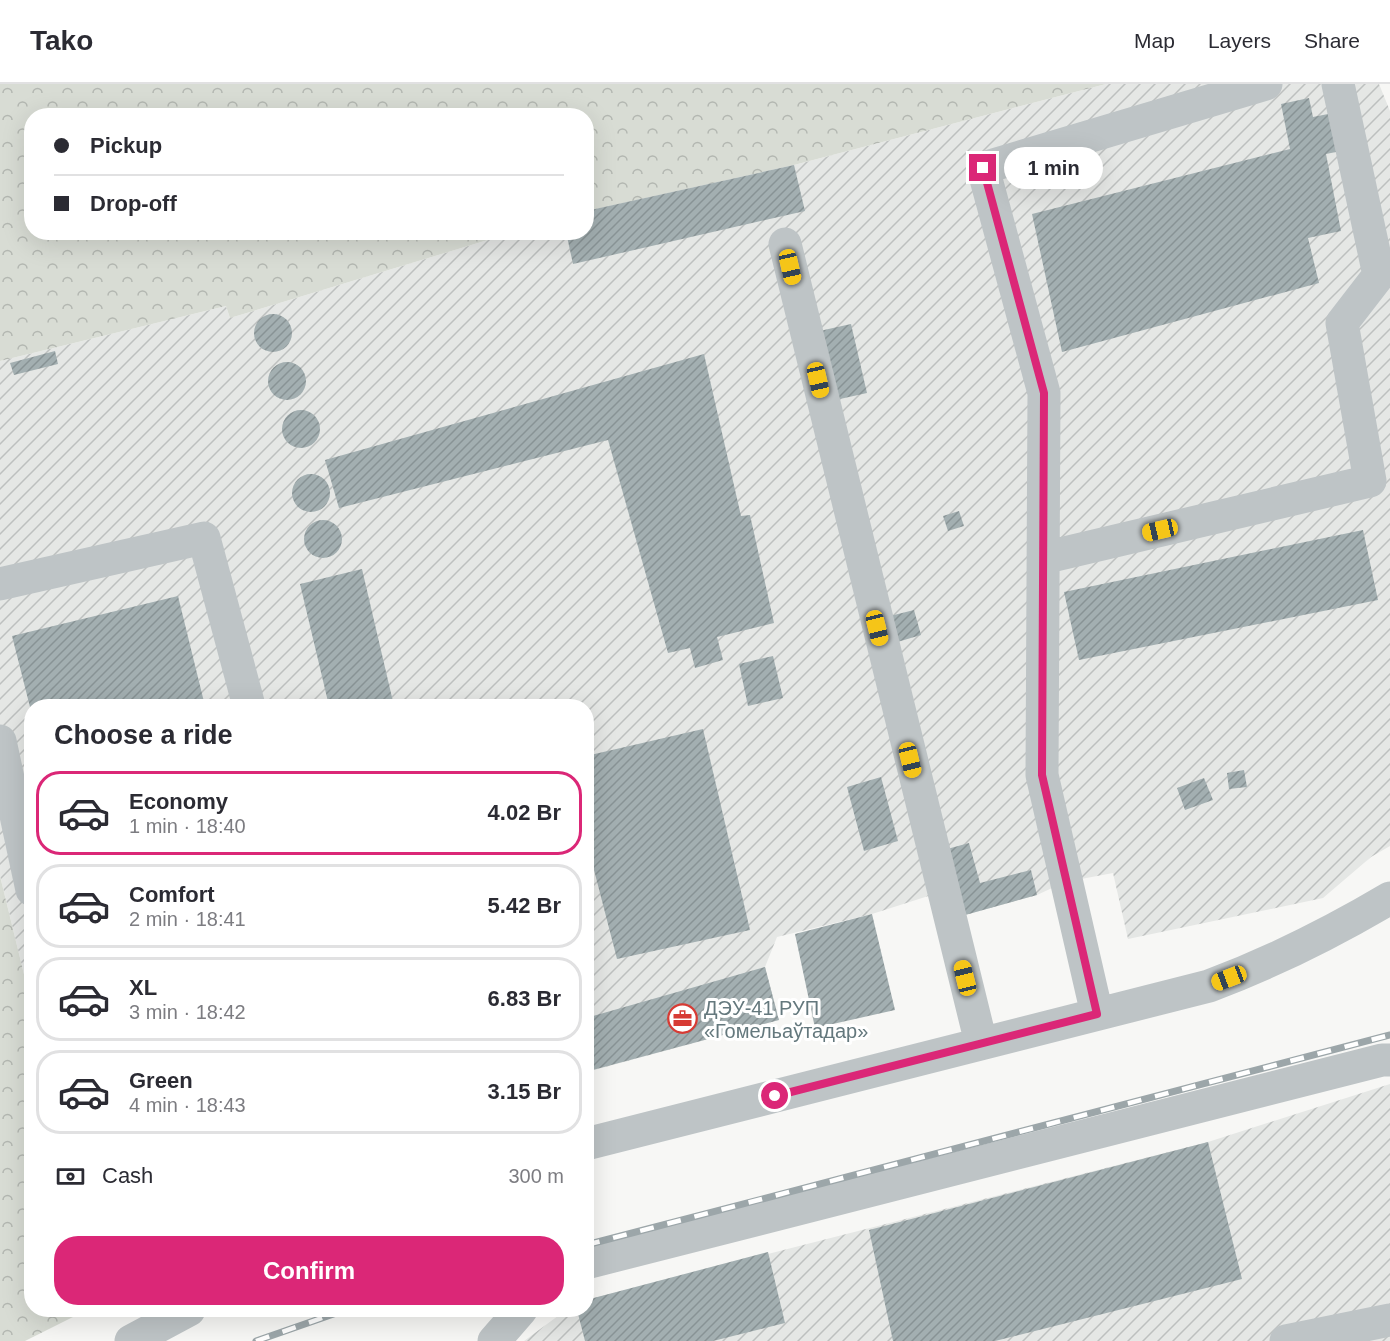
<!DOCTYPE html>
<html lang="en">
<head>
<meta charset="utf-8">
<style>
  :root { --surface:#fff; --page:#f2f2f3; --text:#2b2b33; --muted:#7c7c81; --line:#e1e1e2; --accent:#db2777 }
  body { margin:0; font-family:Helvetica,sans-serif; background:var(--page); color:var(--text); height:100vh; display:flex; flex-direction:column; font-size:22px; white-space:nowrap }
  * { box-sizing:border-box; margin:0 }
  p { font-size:20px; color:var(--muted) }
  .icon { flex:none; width:33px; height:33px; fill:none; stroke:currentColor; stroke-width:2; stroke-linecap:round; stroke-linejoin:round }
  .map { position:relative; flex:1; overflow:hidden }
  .sheet { position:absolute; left:24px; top:615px; width:570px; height:618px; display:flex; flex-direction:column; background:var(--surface); border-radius:24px; box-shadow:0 6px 24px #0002 }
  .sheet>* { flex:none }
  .banner { position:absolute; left:24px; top:24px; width:570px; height:132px; border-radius:24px; box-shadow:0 6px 24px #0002; display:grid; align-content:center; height:132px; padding:0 30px; background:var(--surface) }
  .end { position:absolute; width:27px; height:27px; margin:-14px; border:8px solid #db2777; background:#fff; box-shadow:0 0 0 3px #fff }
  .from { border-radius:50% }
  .bubble { position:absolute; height:42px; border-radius:21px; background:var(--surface); box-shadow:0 6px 24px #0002; font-size:20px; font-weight:700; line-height:42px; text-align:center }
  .car { position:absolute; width:18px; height:36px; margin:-18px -9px; border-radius:8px; box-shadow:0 0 4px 2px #0007; background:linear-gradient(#f5c518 24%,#345 0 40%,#f5c518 0 76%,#345 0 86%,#f5c518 0) }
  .banner b { display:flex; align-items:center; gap:21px; height:57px; font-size:22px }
  .banner b+b { border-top:2px solid var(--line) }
  .banner i { width:15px; height:15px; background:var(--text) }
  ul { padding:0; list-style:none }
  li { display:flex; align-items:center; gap:18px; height:84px; margin:0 12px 9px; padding:0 18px; border:3px solid var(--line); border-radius:24px }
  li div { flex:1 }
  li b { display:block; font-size:22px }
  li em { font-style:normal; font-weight:700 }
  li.current { border-color:var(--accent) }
  li>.icon { width:54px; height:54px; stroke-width:1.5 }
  h2 { padding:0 30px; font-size:27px; line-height:72px }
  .pay { display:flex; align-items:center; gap:15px; height:66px; padding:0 30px; font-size:22px }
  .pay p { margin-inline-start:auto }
  .action { display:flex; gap:12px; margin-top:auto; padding:12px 30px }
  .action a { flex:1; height:69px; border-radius:24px; background:var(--accent); color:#fff; font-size:24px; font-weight:700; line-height:69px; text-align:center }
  header { display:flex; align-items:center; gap:36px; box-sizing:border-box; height:84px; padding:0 30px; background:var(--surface); border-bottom:2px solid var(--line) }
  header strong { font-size:28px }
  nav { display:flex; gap:33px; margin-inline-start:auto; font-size:21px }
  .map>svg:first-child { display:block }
  .industrial { fill:url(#industrial-furrows) }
  .forest { fill:url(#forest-crowns) }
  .building { fill:url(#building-hatch) }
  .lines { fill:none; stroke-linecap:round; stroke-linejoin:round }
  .minor { stroke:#bec4c6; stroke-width:33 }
  .rail-casing { stroke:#9ca6a9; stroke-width:7 }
  .rail { stroke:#fff; stroke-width:4.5; stroke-dasharray:14; stroke-linecap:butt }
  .route { stroke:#db2777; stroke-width:8 }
  .labels { text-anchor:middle; stroke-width:6; stroke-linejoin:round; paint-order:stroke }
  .poi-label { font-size:20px; fill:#64787d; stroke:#fff; text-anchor:start }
</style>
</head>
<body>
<header>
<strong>Tako</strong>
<nav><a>Map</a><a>Layers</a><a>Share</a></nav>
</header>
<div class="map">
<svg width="1390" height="1257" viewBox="0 0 1390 1257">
  <defs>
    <pattern id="industrial-furrows" width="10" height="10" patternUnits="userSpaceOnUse" patternTransform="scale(1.5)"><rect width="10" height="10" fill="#e5e7e5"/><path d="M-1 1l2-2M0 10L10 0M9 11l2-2" fill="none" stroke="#bdc0bf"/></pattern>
    <pattern id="forest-crowns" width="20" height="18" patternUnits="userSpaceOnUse" patternTransform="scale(1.5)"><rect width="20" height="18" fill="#d8dcd4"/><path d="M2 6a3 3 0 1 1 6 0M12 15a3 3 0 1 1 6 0" fill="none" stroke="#b3b7b1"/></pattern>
    <pattern id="building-hatch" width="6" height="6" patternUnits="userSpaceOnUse" patternTransform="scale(1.5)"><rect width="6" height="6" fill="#a3afb1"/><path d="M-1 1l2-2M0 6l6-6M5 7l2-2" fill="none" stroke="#889395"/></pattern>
  </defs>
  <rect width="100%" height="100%" fill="#f7f7f5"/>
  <path class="industrial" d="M1106,0H1379L1390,27V762L1371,773L1323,814L1128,855L1113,789L1065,798L1037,811L958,833L944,807L872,830L777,853L765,883L779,936L587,988L586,622H32L31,919L0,792V277L226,222L230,234L511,149L586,148L794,81Z
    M1390,1000V1257H524L566,1226H586L587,1216L1208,1058Z"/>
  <path class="forest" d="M0,0H1106L794,81L587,127L586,32H32V148L511,149L230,234L226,222L0,277Z
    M0,792L31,919L32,1226H87L25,1257H0Z"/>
  <path class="building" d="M1309,14L1313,33L1333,29L1341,67L1326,70L1341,147L1308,154L1319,199L1062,268L1032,130L1290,65L1281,20Z
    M794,81L805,127L573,180L566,148H586V127Z
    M254 249a19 19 0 1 1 38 0a19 19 0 1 1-38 0Z
    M851,240L867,309L831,317L815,248Z
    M55,267L58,280L14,291L10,279Z
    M704,270L741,432L750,431L774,539L717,553L723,576L695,584L690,564L668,569L608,356L339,424L325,376Z
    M268 297a19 19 0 1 1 38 0a19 19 0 1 1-38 0Z
    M282 345a19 19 0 1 1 38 0a19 19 0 1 1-38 0Z
    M292 409a19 19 0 1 1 38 0a19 19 0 1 1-38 0Z
    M959,427L964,442L948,447L943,432Z
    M304 455a19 19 0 1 1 38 0a19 19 0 1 1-38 0Z
    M1363,446L1378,516L1079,576L1064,508Z
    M362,485L394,622H329L300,500Z
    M178,512L205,622H32L31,627L12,552Z
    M914,526L921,551L894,559L886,533Z
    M773,572L783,614L748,622L739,580Z
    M703,645L750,846L617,875L586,755V672Z
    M1244,686L1247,703L1229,705L1227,689Z
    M881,693L898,757L864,767L847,703Z
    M1204,694L1213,716L1185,726L1177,704Z
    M969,759L980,799L1031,786L1037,811L958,833L940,767Z
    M872,830L895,926L815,944L795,850Z
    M765,883L779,936L589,987L586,972V934Z
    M1208,1058L1242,1195L995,1257H893L869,1146Z
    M768,1168L785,1239L713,1257H585L577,1226H586V1216Z"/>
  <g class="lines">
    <path class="minor" d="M785,160L981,959
      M1043,474L1370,397L1342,239L1379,191L1338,0
      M0,500L204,454L249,622
      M0,657L32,806
      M1097,930L1042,691L1044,309L983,84L1266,0
      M586,1060L1209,902C1273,878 1331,849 1390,814
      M586,1179L1382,976H1390
      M131,1257L189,1226
      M494,1257L521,1226
      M1286,1257L1390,1236"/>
    <defs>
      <path id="rail" d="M586,1161L1390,951
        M256,1257L345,1226"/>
    </defs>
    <use href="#rail" class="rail-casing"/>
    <use href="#rail" class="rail"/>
  </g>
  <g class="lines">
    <path class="route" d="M775,1012L1097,930L1042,691L1044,309L983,84"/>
  </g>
  <defs>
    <symbol id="office-ring" viewBox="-11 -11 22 22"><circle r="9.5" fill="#fff" stroke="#d73b34" stroke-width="1.5"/><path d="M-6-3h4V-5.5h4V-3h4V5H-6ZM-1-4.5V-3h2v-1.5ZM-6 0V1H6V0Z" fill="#d73b34"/></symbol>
  </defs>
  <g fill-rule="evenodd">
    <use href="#office-ring" x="666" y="918" width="33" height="33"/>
  </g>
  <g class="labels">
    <g class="poi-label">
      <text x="704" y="931">ДЭУ-41 РУП<tspan x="704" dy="23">«Гомельаўтадар»</tspan></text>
    </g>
  </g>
</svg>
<i class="end from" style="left:775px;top:1012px"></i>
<i class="end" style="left:983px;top:84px"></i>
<div class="bubble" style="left:1004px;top:63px;width:99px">1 min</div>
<i class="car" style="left:790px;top:183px;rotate:167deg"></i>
<i class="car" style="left:818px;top:296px;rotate:167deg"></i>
<i class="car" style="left:1160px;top:446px;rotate:257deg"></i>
<i class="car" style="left:877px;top:544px;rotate:166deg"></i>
<i class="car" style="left:910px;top:676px;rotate:166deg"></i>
<i class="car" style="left:965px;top:894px;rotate:346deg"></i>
<i class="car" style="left:1229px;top:894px;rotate:249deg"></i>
<div class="banner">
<b><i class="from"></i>Pickup</b>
<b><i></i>Drop-off</b>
</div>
<section class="sheet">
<h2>Choose a ride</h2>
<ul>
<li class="current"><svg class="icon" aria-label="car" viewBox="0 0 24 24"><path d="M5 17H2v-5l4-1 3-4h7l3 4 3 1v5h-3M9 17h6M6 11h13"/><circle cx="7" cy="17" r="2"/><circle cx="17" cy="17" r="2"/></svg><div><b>Economy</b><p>1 min · 18:40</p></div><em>4.02 Br</em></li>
<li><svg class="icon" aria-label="car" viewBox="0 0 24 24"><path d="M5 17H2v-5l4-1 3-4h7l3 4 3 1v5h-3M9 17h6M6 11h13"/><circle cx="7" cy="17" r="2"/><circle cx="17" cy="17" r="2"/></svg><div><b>Comfort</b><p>2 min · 18:41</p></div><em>5.42 Br</em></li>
<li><svg class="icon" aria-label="car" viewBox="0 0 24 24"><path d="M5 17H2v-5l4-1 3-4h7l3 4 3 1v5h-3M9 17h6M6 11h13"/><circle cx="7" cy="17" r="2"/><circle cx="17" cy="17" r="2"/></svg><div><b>XL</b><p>3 min · 18:42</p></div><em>6.83 Br</em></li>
<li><svg class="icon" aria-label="car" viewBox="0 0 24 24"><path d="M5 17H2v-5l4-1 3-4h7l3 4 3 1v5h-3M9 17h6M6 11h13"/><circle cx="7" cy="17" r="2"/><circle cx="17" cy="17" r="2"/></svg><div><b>Green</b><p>4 min · 18:43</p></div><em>3.15 Br</em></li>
</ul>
<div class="pay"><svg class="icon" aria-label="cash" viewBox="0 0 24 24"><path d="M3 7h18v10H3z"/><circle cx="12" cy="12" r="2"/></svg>Cash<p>300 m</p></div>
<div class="action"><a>Confirm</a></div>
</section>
</div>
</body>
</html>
